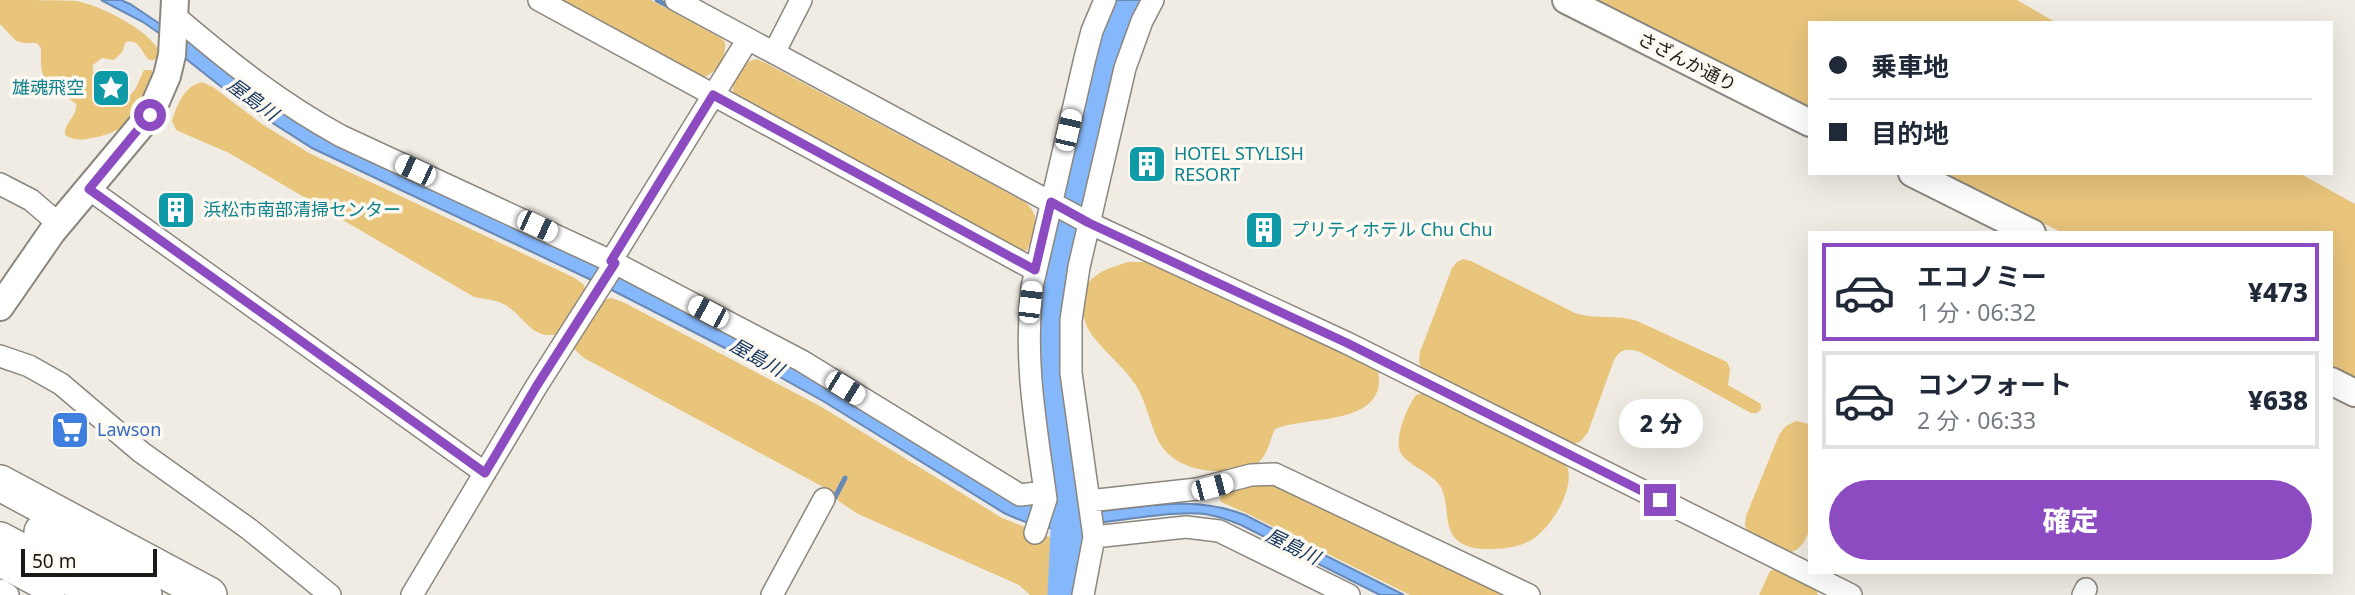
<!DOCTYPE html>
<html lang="ja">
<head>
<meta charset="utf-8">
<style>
  :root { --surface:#fff; --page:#f2f2f3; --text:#1f2937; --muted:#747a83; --line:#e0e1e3; --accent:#8c4bc0 }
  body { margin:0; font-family:"Noto Sans","Noto Sans JP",sans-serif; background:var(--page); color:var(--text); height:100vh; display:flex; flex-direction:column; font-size:26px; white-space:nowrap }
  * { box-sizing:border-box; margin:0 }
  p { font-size:23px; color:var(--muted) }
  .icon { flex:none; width:38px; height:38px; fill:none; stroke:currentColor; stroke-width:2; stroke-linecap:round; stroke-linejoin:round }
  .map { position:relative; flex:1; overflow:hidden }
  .drawer { position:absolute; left:1808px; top:231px; width:525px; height:343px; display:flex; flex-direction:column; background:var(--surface); border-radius:0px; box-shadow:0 7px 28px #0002 }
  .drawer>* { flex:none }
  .guide { position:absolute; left:1808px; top:21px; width:525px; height:154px; border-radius:0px; box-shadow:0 7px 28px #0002; display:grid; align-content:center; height:154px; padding:0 21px; background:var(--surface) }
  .scale { position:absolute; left:21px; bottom:18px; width:136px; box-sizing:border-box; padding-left:7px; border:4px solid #1c1a17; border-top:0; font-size:19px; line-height:24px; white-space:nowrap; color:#1c1a17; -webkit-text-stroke:5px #fdf9f1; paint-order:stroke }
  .end { position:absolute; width:32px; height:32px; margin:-16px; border:9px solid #8c4bc0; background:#fff; box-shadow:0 0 0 4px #fff }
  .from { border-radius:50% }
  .bubble { position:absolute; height:49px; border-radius:24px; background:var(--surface); box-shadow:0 7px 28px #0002; font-size:23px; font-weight:800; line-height:49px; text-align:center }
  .car { position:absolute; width:21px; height:42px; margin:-21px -10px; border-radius:9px; box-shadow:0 0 5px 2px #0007; background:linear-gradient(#fff 24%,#345 0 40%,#fff 0 76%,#345 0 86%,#fff 0) }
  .guide b { display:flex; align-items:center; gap:24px; height:66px; font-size:26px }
  .guide b+b { border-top:2px solid var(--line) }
  .guide i { width:18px; height:18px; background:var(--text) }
  ul { padding:12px 0 0; list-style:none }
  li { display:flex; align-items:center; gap:21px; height:98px; margin:0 14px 10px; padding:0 7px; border:4px solid var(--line); border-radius:0px }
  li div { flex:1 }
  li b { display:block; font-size:26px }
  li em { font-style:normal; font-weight:800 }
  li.selected { border-color:var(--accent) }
  li>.icon { width:63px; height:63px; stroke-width:1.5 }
  .cta { display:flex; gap:14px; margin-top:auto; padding:14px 21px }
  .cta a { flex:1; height:80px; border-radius:42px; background:var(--accent); color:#fff; font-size:28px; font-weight:800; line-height:80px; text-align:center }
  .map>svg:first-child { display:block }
  .green { fill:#e9c57c }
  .water { fill:#85b8fb; stroke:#6689b7; stroke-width:2 }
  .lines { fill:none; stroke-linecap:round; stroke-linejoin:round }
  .stream { stroke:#6689b7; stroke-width:5 }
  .river { stroke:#85b8fb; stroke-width:33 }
  .minor-casing { stroke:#8b877f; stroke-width:24 }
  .tertiary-casing { stroke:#8b877f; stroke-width:30 }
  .trunk-casing { stroke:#8b877f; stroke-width:38 }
  .minor { stroke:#fff; stroke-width:21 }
  .tertiary { stroke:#fff; stroke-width:26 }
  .trunk { stroke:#fff; stroke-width:35 }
  .route { stroke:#8c4bc0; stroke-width:9 }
  .labels { text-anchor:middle; stroke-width:7; stroke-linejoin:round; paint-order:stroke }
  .street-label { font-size:18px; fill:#1c1a17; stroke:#fdf9f1 }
  .culture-label { font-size:18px; fill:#0d838f; stroke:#fdf9f1; text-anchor:start }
  .shop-label { font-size:18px; fill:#366cbe; stroke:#fdf9f1; text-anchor:start }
  .water-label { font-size:19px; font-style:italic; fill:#10325c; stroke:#fdf9f1 }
</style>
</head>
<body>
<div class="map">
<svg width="2355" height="595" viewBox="0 0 2355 595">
  <rect width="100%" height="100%" fill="#f0ece4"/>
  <path class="green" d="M0,0C20,0 60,0 77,1C101,6 148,29 159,51L158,56L154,60H149C141,52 140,39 126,42L122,52L114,60L102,58L93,65C91,81 106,106 126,97C137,93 139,79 144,70H151L155,74C148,110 128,132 92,138C82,140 74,141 65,135C64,122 78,116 76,104L44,79L41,67V48L37,43H24L16,41L0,24Z
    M553,0H651L719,37L725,42C727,57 716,75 701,78Z
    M1595,0H2017L2057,23H1810L1809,107Z
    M756,59L764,62L1025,202C1042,216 1036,233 1027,250L1019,252L733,96C731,81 741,62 756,59Z
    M202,82L213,87L262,124L309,153L575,278L584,285L586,294L560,334C531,340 527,319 507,306C498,300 485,299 474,297L229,153L176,130L172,121C177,105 184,86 202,82Z
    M1943,173H2299L2355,204V378L2331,366V233H2063Z
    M1463,259L1471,261L1575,313C1596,320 1617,314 1637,321L1727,362L1730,369L1728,385L1761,404V409L1757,413H1751L1640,352C1627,348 1621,349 1614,360L1588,432L1581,441L1572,445L1422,371L1419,362L1420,352L1452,268L1457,262Z
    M1128,262H1149L1344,349L1378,370C1389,427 1308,415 1275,429C1270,439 1268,454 1259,462C1253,466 1246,467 1239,469C1211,475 1174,469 1159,442C1150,425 1147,404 1137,387C1126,369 1109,356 1095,339C1081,323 1075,292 1094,277C1104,269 1116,266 1128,262Z
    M611,298L623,302L820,406L1002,518L1050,537L1057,552L1055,595H1030L1019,585L858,514L840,502L823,487L584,358L575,350L574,341L601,301Z
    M1427,392L1558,456C1562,460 1566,464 1568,469C1573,490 1554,522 1538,535C1525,547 1505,549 1488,549C1477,549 1466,548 1457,540C1441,526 1452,496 1436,481C1426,471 1411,466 1402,455C1392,442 1407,407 1416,395Z
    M1796,421L1809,424L1810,529C1805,541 1802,549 1789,553L1749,534L1745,526L1746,516L1779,435L1786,426Z
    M1273,482L1510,595H1410L1246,513L1221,502L1220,498C1232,484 1256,483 1273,482Z
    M1777,568L1815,587L1818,595H1759L1770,571Z"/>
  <path class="water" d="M101,0H121L130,4L166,28L182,36L253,91L611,271L799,369L1049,508L1037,376L1040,288L1093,60L1114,0H1142L1123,41L1116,66L1069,265L1061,319L1062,374L1094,512C1147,507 1194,495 1245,515L1404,595H1380L1241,525C1229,520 1217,516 1205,514C1177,511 1127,519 1098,523C1079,525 1063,531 1044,527C1030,525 1017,519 1004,513L823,401L760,366L604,286L312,148L243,104L181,55L166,38L143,22Z"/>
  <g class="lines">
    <path class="stream" d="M657,0L672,8
      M832,503L845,478"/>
    <path class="river" d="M1064,595L1068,510L1064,484"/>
    <defs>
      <path id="minor" d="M539,0L1035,270
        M676,0L1089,223L1347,343L1851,595
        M173,22H182C234,66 281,103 341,136L615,263L802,361L1020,495L1045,492C1035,420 1024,360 1032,287L1085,58L1092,31L1105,0
        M774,53L801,0
        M0,184L31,200L59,224
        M89,189L485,473
        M611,261L748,39
        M0,356L29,366L61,384L141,452L249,529L330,595
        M1089,501L1197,489L1251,475L1275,474L1529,595
        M1035,533L1046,499L1045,492
        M1094,537L1186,527L1219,531L1349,595
        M0,566L54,595
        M0,590L8,595
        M412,595L536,387L615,263
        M772,595L824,499
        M1083,595L1094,537L1071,373V320L1079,267L1125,68L1142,21L1153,0
        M2083,595L2086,589"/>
      <path id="tertiary" d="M1566,0L1810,123
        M1912,173L2032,233
        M0,307L52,232L150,115L167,76L172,55L175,0
        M2331,381L2355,393"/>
      <path id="trunk" d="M0,483L209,595
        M42,532L78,552L144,595
        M0,540L103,595"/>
    </defs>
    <use href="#minor" class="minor-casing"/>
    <use href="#tertiary" class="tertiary-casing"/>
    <use href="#trunk" class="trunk-casing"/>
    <use href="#minor" class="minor"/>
    <use href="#tertiary" class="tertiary"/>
    <use href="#trunk" class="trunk"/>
  </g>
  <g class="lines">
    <path class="route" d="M150,115L89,189L485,473L536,387L615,263L611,261L713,95L1035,270L1051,202L1089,223L1347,343L1660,500"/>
  </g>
  <defs>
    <symbol id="sight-square" viewBox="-11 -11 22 22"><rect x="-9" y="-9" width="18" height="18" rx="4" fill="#0f9aa8" stroke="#fdf9f1"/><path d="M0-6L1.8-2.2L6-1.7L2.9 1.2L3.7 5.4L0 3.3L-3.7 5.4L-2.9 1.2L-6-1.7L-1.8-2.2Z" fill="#fff"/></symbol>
    <symbol id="building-square" viewBox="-11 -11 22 22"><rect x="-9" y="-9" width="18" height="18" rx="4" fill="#0f9aa8" stroke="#fdf9f1"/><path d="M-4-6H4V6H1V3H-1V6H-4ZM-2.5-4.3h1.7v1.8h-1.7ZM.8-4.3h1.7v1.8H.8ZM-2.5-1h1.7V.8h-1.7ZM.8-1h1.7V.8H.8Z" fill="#fff"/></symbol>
    <symbol id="supermarket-square" viewBox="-11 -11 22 22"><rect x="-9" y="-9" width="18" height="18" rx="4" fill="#3f7fe0" stroke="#fdf9f1"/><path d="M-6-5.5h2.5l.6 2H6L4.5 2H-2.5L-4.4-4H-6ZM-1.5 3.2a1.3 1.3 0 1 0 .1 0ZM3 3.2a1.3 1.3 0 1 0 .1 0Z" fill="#fff"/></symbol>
  </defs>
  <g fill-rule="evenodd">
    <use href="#sight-square" x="89" y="66" width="44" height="44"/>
    <use href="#building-square" x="1125" y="142" width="44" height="44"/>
    <use href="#building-square" x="154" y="188" width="44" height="44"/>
    <use href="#building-square" x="1242" y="208" width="44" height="44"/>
    <use href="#supermarket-square" x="48" y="408" width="44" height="44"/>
  </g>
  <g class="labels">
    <g class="street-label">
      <text transform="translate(1687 62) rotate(27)" y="6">さざんか通り</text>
    </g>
    <g class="culture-label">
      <text x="84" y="94" text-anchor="end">雄魂飛空</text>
      <text x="1174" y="160">HOTEL STYLISH<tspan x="1174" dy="21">RESORT</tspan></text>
      <text x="203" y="216">浜松市南部清掃センター</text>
      <text x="1291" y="236">プリティホテル Chu Chu</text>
    </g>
    <g class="shop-label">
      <text x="97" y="436">Lawson</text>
    </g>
    <g class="water-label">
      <text transform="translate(253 99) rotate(36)" y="7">屋島川</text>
      <text transform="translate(757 357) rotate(29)" y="7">屋島川</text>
      <text transform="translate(1293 546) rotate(26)" y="7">屋島川</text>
    </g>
  </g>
</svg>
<div class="scale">50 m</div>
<i class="end from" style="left:150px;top:115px"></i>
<i class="end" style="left:1660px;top:500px"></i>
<div class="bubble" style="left:1619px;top:399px;width:84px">2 分</div>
<i class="car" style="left:1068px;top:130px;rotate:13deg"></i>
<i class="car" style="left:415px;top:170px;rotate:295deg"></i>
<i class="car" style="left:537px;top:226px;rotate:115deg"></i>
<i class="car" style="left:1030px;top:302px;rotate:7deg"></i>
<i class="car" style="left:708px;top:312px;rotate:298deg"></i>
<i class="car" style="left:845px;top:388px;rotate:122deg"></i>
<i class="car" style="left:1212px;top:487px;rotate:75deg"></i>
<div class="guide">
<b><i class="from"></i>乗車地</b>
<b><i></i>目的地</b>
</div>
<section class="drawer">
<ul>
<li class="selected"><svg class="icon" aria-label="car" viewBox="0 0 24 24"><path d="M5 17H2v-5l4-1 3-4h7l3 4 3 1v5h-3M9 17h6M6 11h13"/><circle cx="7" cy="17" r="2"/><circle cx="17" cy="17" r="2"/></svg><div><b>エコノミー</b><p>1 分 · 06:32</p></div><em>¥473</em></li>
<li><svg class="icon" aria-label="car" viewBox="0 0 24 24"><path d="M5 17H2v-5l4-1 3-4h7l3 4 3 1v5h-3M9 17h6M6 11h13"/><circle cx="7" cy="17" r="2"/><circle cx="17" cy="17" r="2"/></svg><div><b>コンフォート</b><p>2 分 · 06:33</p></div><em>¥638</em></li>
</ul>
<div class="cta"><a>確定</a></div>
</section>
</div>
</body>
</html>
